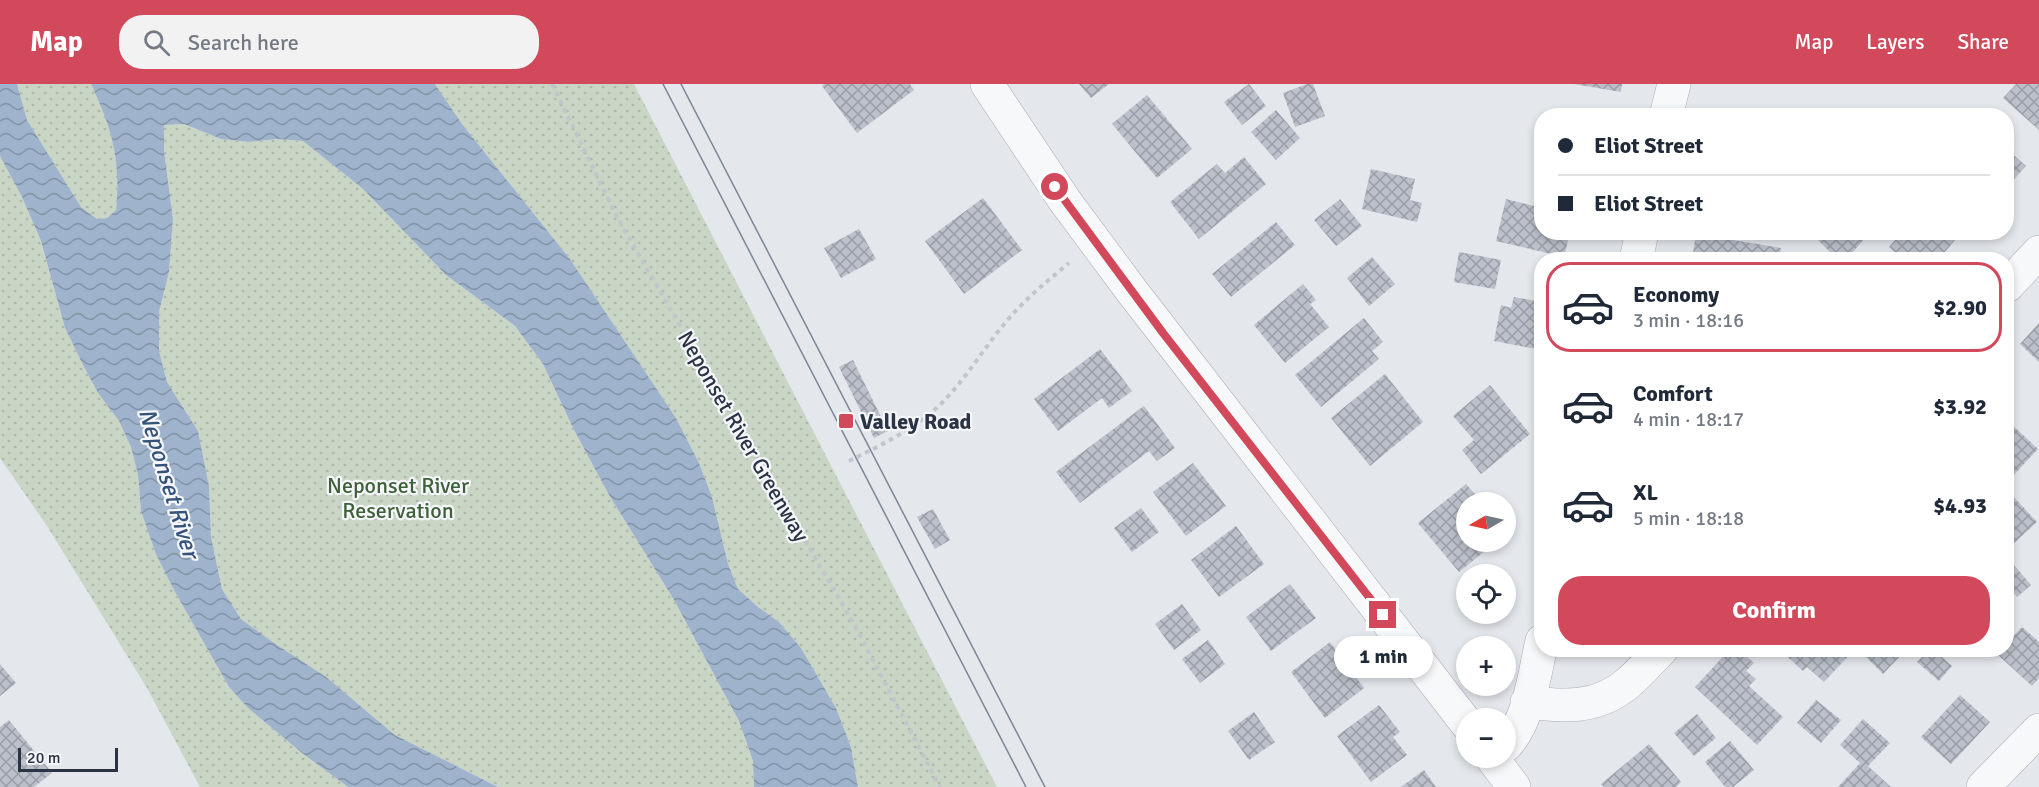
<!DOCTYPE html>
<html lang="en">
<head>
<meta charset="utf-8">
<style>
  :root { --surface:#fff; --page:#f2f2f3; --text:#1f2937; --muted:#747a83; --line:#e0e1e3; --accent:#d1495b }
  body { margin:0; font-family:Signika,sans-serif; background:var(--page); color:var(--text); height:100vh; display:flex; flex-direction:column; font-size:22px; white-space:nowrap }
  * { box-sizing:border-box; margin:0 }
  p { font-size:20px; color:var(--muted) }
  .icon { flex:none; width:33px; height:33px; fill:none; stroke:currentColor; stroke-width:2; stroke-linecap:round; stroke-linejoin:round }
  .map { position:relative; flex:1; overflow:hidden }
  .side { position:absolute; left:1534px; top:168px; width:480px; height:405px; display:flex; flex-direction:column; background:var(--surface); border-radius:24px; box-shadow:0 3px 9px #0003 }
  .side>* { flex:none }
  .hud { position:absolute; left:1534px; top:24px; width:480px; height:132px; border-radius:24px; box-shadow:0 3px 9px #0003; display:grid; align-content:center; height:132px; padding:0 24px; background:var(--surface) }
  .needle { width:39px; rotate:261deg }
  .controls { position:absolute; left:1456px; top:408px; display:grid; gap:12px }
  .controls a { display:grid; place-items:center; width:60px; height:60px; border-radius:50%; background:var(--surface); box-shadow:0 3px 9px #0003; font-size:30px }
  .scale { position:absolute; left:18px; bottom:15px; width:100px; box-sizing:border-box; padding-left:6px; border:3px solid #2b3445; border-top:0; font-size:16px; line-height:21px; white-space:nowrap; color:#2b3445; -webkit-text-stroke:4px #f4f6f9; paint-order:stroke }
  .end { position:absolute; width:27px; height:27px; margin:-14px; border:8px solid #d1495b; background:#fff; box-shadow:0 0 0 3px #fff }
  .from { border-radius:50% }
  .bubble { position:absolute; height:42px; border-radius:21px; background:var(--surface); box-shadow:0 3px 9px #0003; font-size:20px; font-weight:700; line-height:42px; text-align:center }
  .hud b { display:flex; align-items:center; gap:21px; height:57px; font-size:22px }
  .hud b+b { border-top:2px solid var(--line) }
  .hud i { width:15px; height:15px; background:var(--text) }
  ul { padding:10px 0 0; list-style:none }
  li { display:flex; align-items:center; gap:18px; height:90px; margin:0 12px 9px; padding:0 12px; border:3px solid transparent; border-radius:24px }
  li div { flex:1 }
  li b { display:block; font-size:22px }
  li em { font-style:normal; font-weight:700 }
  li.selected { border-color:var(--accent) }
  li>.icon { width:54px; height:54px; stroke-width:1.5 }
  .cta { display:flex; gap:12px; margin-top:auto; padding:12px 24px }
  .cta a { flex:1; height:69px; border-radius:24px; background:var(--accent); color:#fff; font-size:24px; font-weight:700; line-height:69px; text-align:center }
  header { display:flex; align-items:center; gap:36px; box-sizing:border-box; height:84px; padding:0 30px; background:var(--accent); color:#fff }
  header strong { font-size:28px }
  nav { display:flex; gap:33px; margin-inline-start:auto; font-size:21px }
  .search { width:420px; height:54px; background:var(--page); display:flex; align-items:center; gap:15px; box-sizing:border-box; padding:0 21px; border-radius:24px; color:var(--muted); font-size:22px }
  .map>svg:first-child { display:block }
  .park { fill:url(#park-dots) }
  .water { fill:url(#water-waves) }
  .building { fill:url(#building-cross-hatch) }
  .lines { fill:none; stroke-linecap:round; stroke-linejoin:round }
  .minor-casing { stroke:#a9aeb7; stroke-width:34 }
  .path { stroke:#c2c5cb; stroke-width:4; stroke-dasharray:4.5 4.5; stroke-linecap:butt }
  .minor { stroke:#f7f8fa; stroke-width:33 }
  .tram { stroke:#7d8696; stroke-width:1.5 }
  .route { stroke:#d1495b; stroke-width:8 }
  .poi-dot { fill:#d1495b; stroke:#f4f6f9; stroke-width:2 }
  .labels { text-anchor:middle; stroke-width:4.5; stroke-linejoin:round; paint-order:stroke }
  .poi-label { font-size:22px; font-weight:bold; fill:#2b3445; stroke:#f4f6f9; text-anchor:start }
  .street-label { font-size:22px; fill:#2b3445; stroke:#f4f6f9 }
  .park-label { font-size:22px; fill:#3f6138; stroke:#f4f6f9 }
  .water-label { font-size:24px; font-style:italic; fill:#34527a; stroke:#f4f6f9 }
</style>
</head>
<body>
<header>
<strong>Map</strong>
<div class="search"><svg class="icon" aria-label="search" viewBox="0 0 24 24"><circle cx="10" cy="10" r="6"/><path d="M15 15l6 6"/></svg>Search here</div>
<nav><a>Map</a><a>Layers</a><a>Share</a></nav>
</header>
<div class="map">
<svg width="2039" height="703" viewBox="0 0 2039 703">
  <defs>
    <pattern id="park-dots" width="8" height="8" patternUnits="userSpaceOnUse" patternTransform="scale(1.5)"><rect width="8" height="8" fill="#c9d6c5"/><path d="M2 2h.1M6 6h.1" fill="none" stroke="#adb8ab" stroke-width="1.8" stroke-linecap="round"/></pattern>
    <pattern id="water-waves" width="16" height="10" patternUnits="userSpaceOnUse" patternTransform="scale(1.5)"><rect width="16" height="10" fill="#9fb4cc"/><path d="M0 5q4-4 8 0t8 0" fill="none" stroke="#8293a7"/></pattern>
    <pattern id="building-cross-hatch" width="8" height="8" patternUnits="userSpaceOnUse" patternTransform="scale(1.5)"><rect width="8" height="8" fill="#bbc0ca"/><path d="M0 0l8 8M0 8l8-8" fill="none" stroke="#989da6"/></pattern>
  </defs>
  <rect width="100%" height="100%" fill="#e4e7ec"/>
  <path class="park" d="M17,0H91C113,45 121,75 116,126L107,134L97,135L81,123L27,36Z
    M435,0H634L997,703H858L851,663L836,624L801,564L779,538L757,522L738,505L728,480L712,413L699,379L676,334L570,175L462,40Z
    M184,40L221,55L249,58L277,55L303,57L363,105L446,191L515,242L543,280L574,346L609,411L674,516L739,637L753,677L754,703H498L395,651L356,618L241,535L222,505L211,453L209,402L198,347L167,298L159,267V228L169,188L173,135L164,66V41Z
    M0,72L22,113L41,157L65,244L84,283L98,309L119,337L131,363L138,391L141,427L175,508L229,603L248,624L302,669L348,703H200L147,604L47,442L0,374Z"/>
  <path class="water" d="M0,0H17L27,36L81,123L97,135L107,134L116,126C121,75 112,45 91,0H435L462,40L570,175L676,334L699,379L712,413L728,480L738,505L757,522L779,538L801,564L836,624L851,663L858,703H754L753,677L739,637L674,516L609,411L574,346L543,280L515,242L446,191L363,105L303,57L277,55L249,58L221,55L184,40L164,41V66L173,135L169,188L159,228V267L167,298L198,347L209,402L211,453L222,505L241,535L277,561L326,593L395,651L498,703H348L302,669L248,624L229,603L175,508L156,470L141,427L138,391L131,363L119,337L98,309L84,283L65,244L41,157L22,113L0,72Z"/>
  <path class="building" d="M824,0H910L914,6L857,49L822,2Z
    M1079,0H1109L1091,14Z
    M1249,0L1266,22L1242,41L1224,18Z
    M1307,0H1313L1325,32L1295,43L1283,9Z
    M1574,0H1622L1621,8Z
    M2016,0H2039V46L2003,14Z
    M1147,11L1192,65L1157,94L1112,40Z
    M1276,26L1300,54L1276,76L1251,48Z
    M2007,65L2026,82L2007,103Z
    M1244,73L1266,100L1199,155L1170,118L1217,80L1225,89Z
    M1371,85L1415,95L1410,116L1422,119L1417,138L1362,125Z
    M983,114L1022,166L964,210L925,157Z
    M1340,115L1362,142L1336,162L1314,136Z
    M1506,115L1542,124V148H1570L1564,173L1496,157Z
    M1276,138L1295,161L1231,213L1212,190Z
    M859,145L876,175L841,194L824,164Z
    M1823,148H1859L1865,154L1846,176H1838L1817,155Z
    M1902,148H1962L1938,176H1903L1889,163Z
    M1696,150L1781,164L1779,176L1692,175Z
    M1459,168L1501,176L1495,205L1454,198Z
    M1372,173L1395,200L1369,222L1347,194Z
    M1303,200L1316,216L1310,220L1329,243L1285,279L1254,241Z
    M1514,213L1542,218V266L1494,257L1501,221L1511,224Z
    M1364,234L1383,258L1372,267L1379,275L1321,323L1295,291Z
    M2039,239V278L2020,260Z
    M1100,265L1132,307L1109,324L1102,314L1058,347L1034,315Z
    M853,276L888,347L874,354L839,283Z
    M1385,290L1423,338L1370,382L1331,334Z
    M1490,301L1530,350L1481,390L1462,366L1474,356L1453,332Z
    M1144,322L1175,364L1157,377L1149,367L1080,419L1056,388Z
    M2007,336L2038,365L2011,394L2007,390Z
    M1193,379L1226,422L1186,452L1153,408Z
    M1466,400L1482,418H1467V458H1496L1459,488L1418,439Z
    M2012,411L2037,438L2012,461L2007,456V416Z
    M1141,424L1159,448L1132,468L1114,444Z
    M933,425L950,456L935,465L917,433Z
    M1236,442L1264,480L1219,513L1191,476Z
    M2014,481L2031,501L2017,513L2007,501V487Z
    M1290,500L1316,534L1271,567L1246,533Z
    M1182,520L1201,546L1174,566L1155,540Z
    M2022,543L2039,558V594L2032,602L1997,570L2001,566H2007V559Z
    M1208,556L1225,580L1200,599L1182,575Z
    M1330,558L1364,604L1325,634L1291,588Z
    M1729,566H1740L1754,579L1746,587L1756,595L1749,602L1783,633L1757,661L1695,603Z
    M1780,566H1854L1824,598L1807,583L1803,587Z
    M1867,566H1903L1905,567L1883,590L1863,570Z
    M1929,566H1934L1952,582L1939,597L1917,578Z
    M0,580L16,599L0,612Z
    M1960,611L1990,638L1951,680L1921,653Z
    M1816,616L1841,636L1821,659L1797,639Z
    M1379,621L1400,648L1393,653L1407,671L1371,698L1337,652Z
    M1254,628L1275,658L1249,676L1228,647Z
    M1697,630L1716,654L1694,672L1674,649Z
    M1863,635L1890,659L1868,682L1891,703H1838L1860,679L1840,661Z
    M9,636L52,689L34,703H0V643Z
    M1730,657L1754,686L1733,703H1725L1705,678Z
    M1649,660L1681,698L1676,703H1604L1601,700Z
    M1424,686L1436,703H1401Z"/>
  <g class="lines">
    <defs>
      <path id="minor" d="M987,0L1065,117L1131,206L1467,640
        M1666,32L1674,0
        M1636,176L1642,148
        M2007,202L2039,168
        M1527,618C1564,623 1598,625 1628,599C1640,589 1650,577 1661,566
        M1506,661C1530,635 1534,591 1542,557
        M1492,674L1514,703
        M1983,703L2039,646"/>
    </defs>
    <use href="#minor" class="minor-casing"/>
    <path class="path" d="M552,0L618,135L855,542L940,703
      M849,377C878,363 907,348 932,328C961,303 981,268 1005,239C1024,216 1046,198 1069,179"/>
    <use href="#minor" class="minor"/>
    <path class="tram" d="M663,0L1026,703
      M681,0L1045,703"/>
  </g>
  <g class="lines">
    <path class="route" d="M1055,103L1163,249L1383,531"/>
  </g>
  <rect class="poi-dot" x="838" y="329" width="16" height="16" rx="3"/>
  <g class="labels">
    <g class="poi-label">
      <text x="860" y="345">Valley Road</text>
    </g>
    <g class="street-label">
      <text transform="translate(744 352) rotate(60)" y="8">Neponset River Greenway</text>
    </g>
    <g class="park-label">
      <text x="398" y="409">Neponset River<tspan x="398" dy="25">Reservation</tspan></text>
    </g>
    <g class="water-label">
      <text transform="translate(169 399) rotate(73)" y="8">Neponset River</text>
    </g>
  </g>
</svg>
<div class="controls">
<a><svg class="needle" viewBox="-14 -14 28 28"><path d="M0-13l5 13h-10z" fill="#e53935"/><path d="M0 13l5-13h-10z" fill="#747a83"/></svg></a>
<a><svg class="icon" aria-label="locate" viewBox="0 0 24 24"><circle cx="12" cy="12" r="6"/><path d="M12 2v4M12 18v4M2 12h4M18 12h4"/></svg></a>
<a>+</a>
<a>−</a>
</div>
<div class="scale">20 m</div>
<i class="end from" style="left:1055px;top:103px"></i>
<i class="end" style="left:1383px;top:531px"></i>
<div class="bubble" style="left:1334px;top:552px;width:99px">1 min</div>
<div class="hud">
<b><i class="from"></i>Eliot Street</b>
<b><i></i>Eliot Street</b>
</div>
<section class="side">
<ul>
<li class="selected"><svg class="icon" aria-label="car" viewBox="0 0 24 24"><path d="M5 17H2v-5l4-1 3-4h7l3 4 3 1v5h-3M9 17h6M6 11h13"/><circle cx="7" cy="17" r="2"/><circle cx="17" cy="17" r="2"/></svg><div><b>Economy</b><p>3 min · 18:16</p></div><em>$2.90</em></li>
<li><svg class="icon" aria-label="car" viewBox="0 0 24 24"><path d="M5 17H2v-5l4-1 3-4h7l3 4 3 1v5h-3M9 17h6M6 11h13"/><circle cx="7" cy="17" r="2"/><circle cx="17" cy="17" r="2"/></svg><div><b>Comfort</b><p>4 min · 18:17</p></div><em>$3.92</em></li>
<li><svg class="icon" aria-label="car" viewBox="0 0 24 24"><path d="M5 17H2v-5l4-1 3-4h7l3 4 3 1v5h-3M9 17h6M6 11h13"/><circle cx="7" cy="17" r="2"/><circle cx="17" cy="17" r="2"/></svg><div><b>XL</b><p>5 min · 18:18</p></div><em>$4.93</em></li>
</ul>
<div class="cta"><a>Confirm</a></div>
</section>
</div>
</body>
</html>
